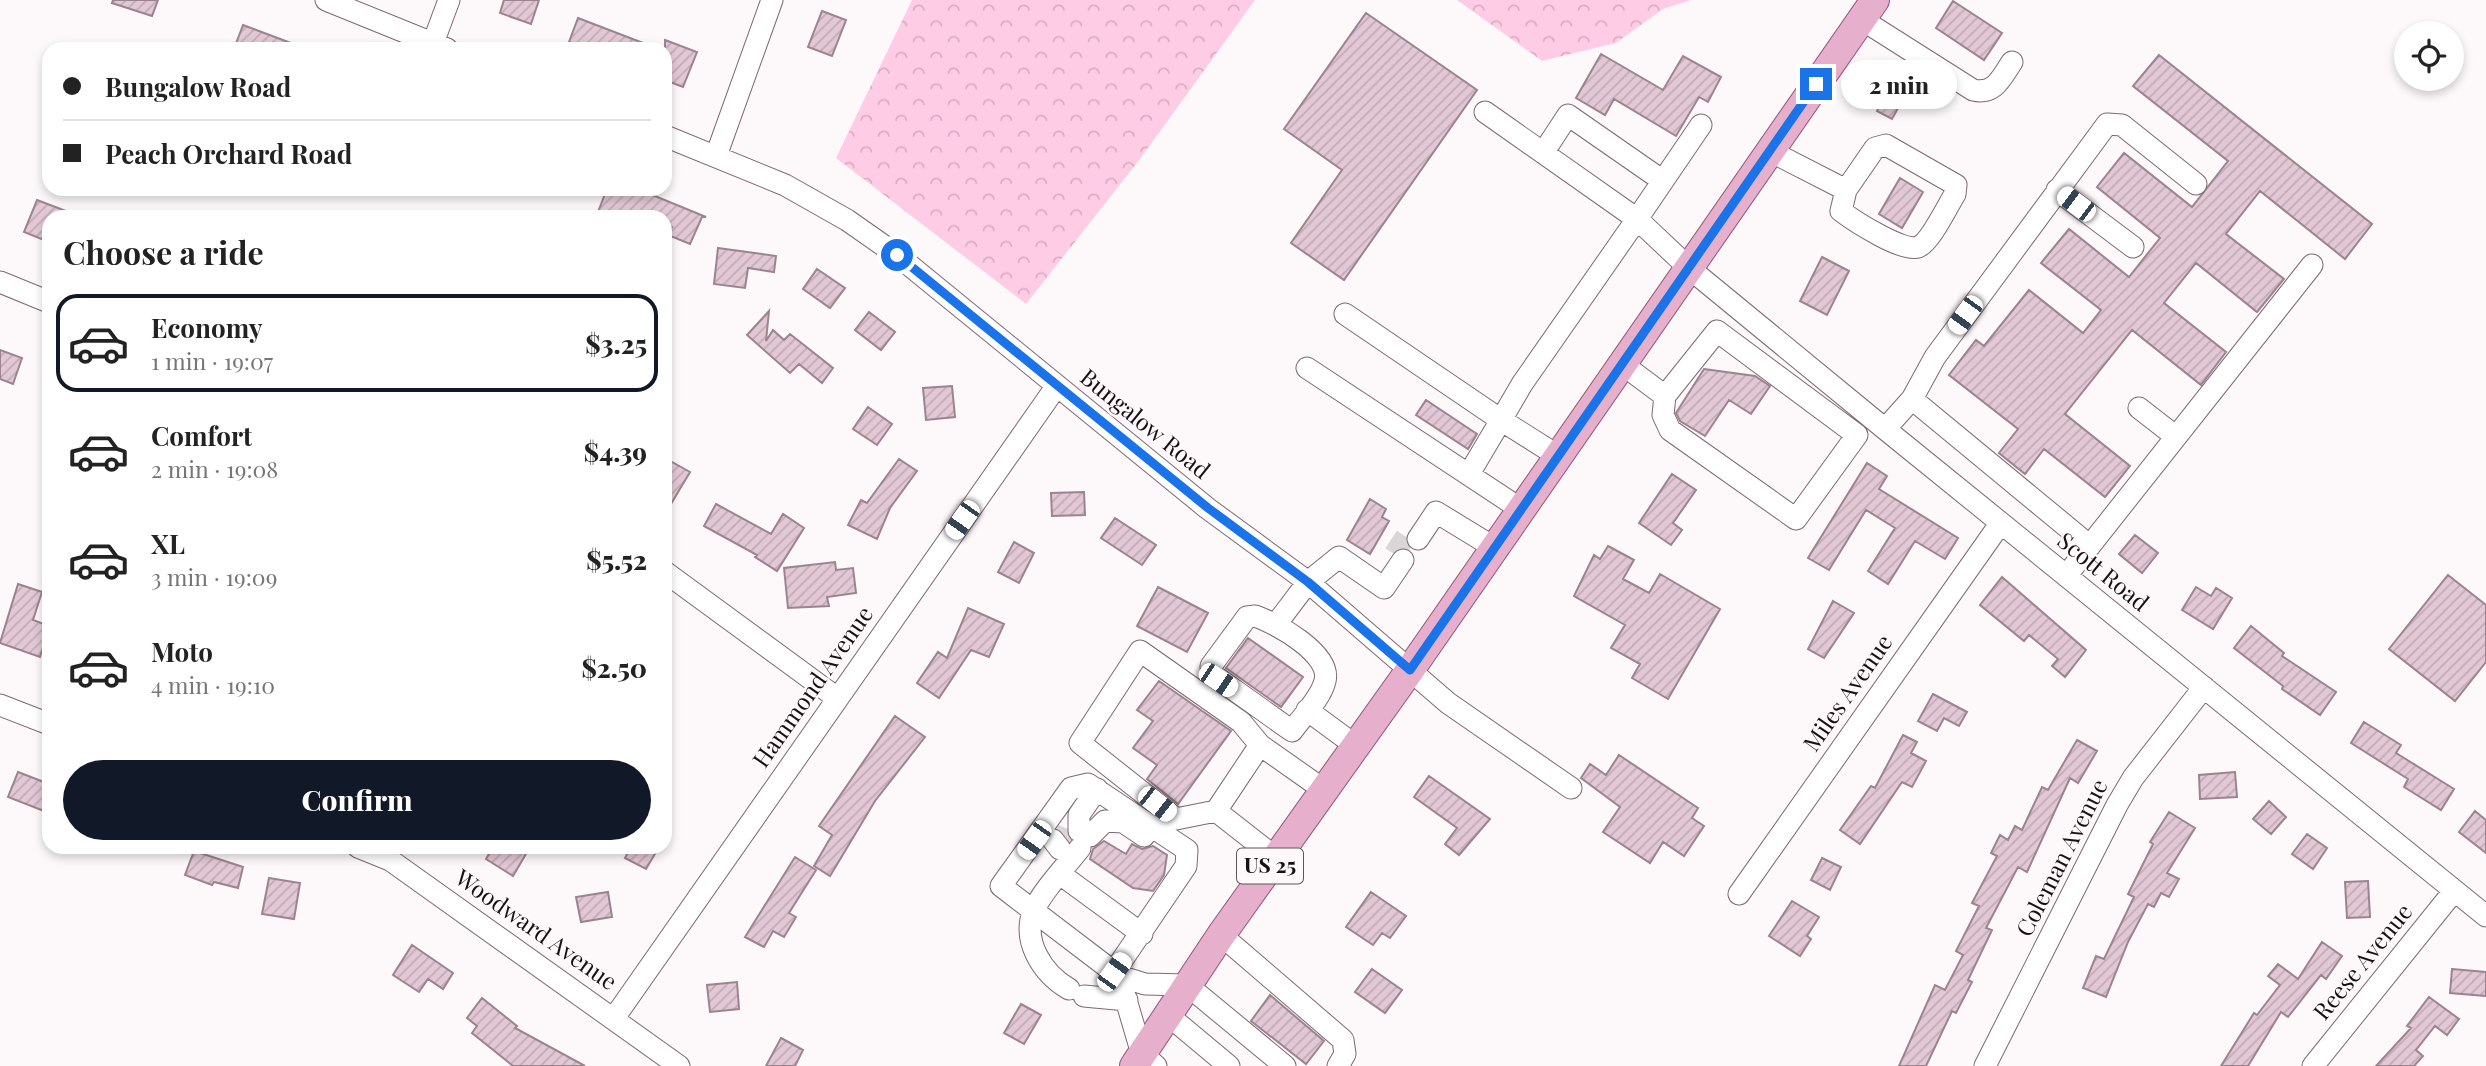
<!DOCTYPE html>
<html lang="en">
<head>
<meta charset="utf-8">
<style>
  :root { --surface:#fff; --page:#f6f6f6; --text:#222; --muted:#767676; --line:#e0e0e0; --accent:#111827 }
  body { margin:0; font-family:"Playfair Display",serif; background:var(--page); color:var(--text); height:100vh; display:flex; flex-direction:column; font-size:26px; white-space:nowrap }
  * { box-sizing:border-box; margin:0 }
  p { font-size:23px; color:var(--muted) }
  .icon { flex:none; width:38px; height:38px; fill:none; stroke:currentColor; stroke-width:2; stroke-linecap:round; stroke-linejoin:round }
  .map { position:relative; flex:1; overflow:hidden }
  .sheet { position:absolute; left:42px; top:210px; width:630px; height:644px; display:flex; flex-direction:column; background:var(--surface); border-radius:21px; box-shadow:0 4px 10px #0003 }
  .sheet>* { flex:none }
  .guide { position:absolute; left:42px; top:42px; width:630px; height:154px; border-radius:21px; box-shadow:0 4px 10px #0003; display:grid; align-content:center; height:154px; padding:0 21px; background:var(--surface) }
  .buttons { position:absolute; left:2394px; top:21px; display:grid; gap:14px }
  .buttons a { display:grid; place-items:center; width:70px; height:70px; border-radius:50%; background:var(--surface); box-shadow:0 4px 10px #0003; font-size:35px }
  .end { position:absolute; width:32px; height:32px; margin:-16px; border:9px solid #1a73e8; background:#fff; box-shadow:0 0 0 4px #fff }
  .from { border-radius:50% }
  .bubble { position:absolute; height:49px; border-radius:24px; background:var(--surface); box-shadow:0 4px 10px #0003; font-size:23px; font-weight:800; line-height:49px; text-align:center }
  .car { position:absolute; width:21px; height:42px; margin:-21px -10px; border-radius:9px; box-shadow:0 0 5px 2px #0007; background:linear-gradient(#fff 24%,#345 0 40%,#fff 0 76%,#345 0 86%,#fff 0) }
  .guide b { display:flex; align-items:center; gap:24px; height:66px; font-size:26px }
  .guide b+b { border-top:2px solid var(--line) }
  .guide i { width:18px; height:18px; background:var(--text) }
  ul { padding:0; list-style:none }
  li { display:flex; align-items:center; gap:21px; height:98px; margin:0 14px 10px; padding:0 7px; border:4px solid transparent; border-radius:21px }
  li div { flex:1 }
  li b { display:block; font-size:26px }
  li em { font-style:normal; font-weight:800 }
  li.on { border-color:var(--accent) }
  li>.icon { width:63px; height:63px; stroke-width:1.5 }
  h2 { padding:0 21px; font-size:32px; line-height:84px }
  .cta { display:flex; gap:14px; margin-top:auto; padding:14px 21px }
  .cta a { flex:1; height:80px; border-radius:42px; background:var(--accent); color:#fff; font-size:28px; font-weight:800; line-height:80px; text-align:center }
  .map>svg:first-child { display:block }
  .forest { fill:url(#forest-crowns) }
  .building { fill:url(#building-hatch); stroke:#9b848f; stroke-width:2 }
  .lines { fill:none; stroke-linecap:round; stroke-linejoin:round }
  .minor-tunnel { stroke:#dad5d7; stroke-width:21; stroke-dasharray:21 10; stroke-linecap:butt }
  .minor-casing { stroke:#7f6873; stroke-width:23 }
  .major-casing { stroke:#935576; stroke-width:30 }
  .minor { stroke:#fff; stroke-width:21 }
  .major { stroke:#e6b0cd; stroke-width:28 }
  .route { stroke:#1a73e8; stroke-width:9 }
  .labels { text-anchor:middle; stroke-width:5; stroke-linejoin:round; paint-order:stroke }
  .shield { fill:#fdf8fa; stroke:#5c5558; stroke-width:2 }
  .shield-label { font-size:21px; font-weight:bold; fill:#170f13 }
  .street-label { font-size:23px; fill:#170f13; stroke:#fdf8fa }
</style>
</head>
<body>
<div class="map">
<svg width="2486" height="1066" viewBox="0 0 2486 1066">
  <defs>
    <pattern id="forest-crowns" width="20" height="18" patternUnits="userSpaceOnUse" patternTransform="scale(1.75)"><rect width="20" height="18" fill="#fecce4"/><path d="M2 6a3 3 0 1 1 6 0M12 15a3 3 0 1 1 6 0" fill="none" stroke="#d9aec3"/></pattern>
    <pattern id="building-hatch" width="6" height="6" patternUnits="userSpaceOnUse" patternTransform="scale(1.75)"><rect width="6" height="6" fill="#e2c8d4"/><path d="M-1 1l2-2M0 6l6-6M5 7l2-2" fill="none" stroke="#c1abb5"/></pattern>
  </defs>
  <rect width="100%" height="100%" fill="#fdf8fa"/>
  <path class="forest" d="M912,0H1255L1140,159L1026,304L836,158Z
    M1457,0H1691L1663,9L1616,43L1542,61Z"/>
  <path class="building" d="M113,0H158L152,16L112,3Z
    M504,0H539L531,24L500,13Z
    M1953,1L2002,33L1984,60L1936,28Z
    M822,11L846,20L832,56L808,47Z
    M1366,13L1477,90L1344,280L1291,243L1342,170L1284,129Z
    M578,18L656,48V49H587L569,42Z
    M243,25L304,48L303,49H234Z
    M665,40L697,52L683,87L665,80Z
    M1601,54L1663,90L1683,56L1721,77L1708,102L1699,97L1676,136L1614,99L1605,115L1576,98Z
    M2159,55L2372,224L2345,259L2260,191L2226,234L2284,279L2257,312L2196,263L2164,303L2226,352L2201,385L2132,330L2065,414L2130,466L2105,497L2044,449L2025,474L1999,453L2018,429L1949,375L1976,340L1984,346L2029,290L2083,333L2101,310L2041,263L2069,229L2129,277L2160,238L2097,187L2124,153L2192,207L2228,161L2133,86Z
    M1892,84L1907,92L1892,119L1877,111Z
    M1900,178L1923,192L1902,228L1879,214Z
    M607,189H638L706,217H702L690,244L668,235L672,227L665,224V217H596Z
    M37,200L79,216V217H49V242L24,232Z
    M718,248L776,256L774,272L748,268L745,288L714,284Z
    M1822,257L1849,271L1827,315L1800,301Z
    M817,269L845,288L830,308L803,289Z
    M769,311L766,341L773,330L784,340L790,334L833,368L822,383L799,364L790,373L747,335Z
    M869,312L895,332L881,350L855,330Z
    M0,350L22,358L13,384L0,379Z
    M1704,369L1755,376L1770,386L1751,414L1729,400L1705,436L1680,421L1676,413Z
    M952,386L955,417L926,420L923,388Z
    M1426,400L1477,434L1468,449L1416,415Z
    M868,407L892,424L877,445L853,429Z
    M665,458L690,472L665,514Z
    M899,459L917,471L890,508L877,539L848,525L861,500L867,503Z
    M1867,463L1887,476L1879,489L1958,538L1945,559L1915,541L1888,584L1868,571L1895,528L1866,510L1829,570L1808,558Z
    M1672,474L1696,490L1673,523L1682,530L1671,545L1639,523Z
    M1084,492L1085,515L1052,516L1051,493Z
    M1370,499L1386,509L1382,517L1389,521L1370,554L1347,540Z
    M716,504L771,534L783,514L804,528L777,571L755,557L757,555L704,526Z
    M1115,518L1156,545L1142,565L1101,538Z
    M2135,535L2158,553L2142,573L2119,554Z
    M1014,542L1034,553L1019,583L998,572Z
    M1608,546L1634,560L1623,579L1649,593L1660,574L1720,609L1668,699L1632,678L1640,664L1611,648L1625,625L1574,596L1594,555L1600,559Z
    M835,562L836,570L853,568L856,593L827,597L829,606L788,608L784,568Z
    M2448,575L2486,605V662L2455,701L2389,649Z
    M2002,577L2086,650L2065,677L2052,666L2058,659L2029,635L2024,641L1980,605Z
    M18,584L42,592L33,620L49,626V629L40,657L0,643Z
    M1158,587L1208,613L1187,652L1137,626Z
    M2196,587L2211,596L2216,588L2232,598L2213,629L2182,610Z
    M1833,601L1854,613L1824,658L1808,649Z
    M968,608L1004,624L989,657L971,650L939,698L917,683L938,652L947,658Z
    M2251,626L2284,653L2282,656L2336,692L2320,715L2282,689L2283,686L2234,648Z
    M1248,638L1303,677L1281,707L1226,668Z
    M1159,681L1231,731L1178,804L1147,779L1157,765L1133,748L1153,721L1137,710Z
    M1933,694L1967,712L1959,726L1944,718L1937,731L1918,721Z
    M895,716L925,737L875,801L830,876L814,866L832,835L819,826Z
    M2364,722L2401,745L2396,753L2454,789L2441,810L2404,787L2408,779L2351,743Z
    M1903,735L1917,742L1911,753L1926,761L1912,787L1902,782L1860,844L1840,830L1871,786L1875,788Z
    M2077,740L2097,751L2078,783L2070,778L2027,872L2018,867L1986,928L1992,930L1968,980L1972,982L1956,1013L1952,1011L1926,1066H1899L1935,985L1945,990L1963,955L1956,951L1979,906L1972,903L1997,856L1991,853L2000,835L2008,840L2015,826L2022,830L2042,787L2048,790Z
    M1619,755L1698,808L1692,818L1704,826L1684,856L1663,842L1650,863L1603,832L1620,807L1581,778L1590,764L1606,775Z
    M18,772L49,784V813L8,797Z
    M2235,772L2237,797L2200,799L2199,775Z
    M1429,776L1490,819L1459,855L1445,844L1457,828L1414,797Z
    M2269,801L2286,817L2271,834L2253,819Z
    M2475,811L2486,820V853L2459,832Z
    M2169,812L2195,828L2167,873L2179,879L2169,897L2161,893L2154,907L2148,904L2128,942L2106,997L2083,988L2096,956L2104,959L2134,897L2128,894L2153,844L2150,842Z
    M2307,834L2327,848L2313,869L2292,854Z
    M1104,841L1126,854L1132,844L1142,849L1153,846L1167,855L1164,875L1153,891L1133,888L1090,859L1093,849Z
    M493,847H530L513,876L486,859Z
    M631,847H659L646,869L625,858Z
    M194,851L243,867L238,888L214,882L212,885L185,875Z
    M795,857L816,870L789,913L796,917L784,937L773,931L764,947L745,937Z
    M1822,858L1841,867L1830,890L1811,880Z
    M269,878L300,883L294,919L262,914Z
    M2368,881L2370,917L2347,918L2345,882Z
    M608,892L612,917L581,922L576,897Z
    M1371,892L1406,916L1390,938L1382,933L1373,945L1346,927Z
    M1792,901L1819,917L1807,936L1811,939L1800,956L1769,936Z
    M2322,942L2342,956L2326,979L2321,975L2288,1017L2281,1012L2248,1066H2221L2254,1013L2257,1015L2280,985L2268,976L2278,964L2298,979Z
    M412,945L453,973L443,989L428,979L419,992L393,975Z
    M1372,969L1402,990L1385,1013L1355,992Z
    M2452,969L2486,972V996L2450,993Z
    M737,982L739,1009L710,1012L707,985Z
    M1270,995L1324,1041L1306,1064L1251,1021Z
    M2429,997L2459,1019L2447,1035L2435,1026L2416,1050L2423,1056L2414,1066H2376L2411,1028L2407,1026Z
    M482,998L517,1026L515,1028L585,1066H513L472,1033L477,1026L467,1018Z
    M1021,1004L1041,1015L1024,1044L1004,1033Z
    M781,1038L803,1050L795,1066H766Z"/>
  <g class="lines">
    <path class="minor-tunnel" d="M1394,554L1408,533
      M1063,841L1068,829"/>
    <defs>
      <path id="minor" d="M326,0L447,49
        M1861,19L1973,90C1995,95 2001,78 2012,62
        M433,43L449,0
        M1485,112L1637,219L1701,125
        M665,136L785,185L847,220L897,255L1207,508L1308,582L1448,703L1571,788
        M1770,151L1846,190L1841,211C1854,221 1904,253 1918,247C1930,243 1948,205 1955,194L1956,185L1886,145L1875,148L1846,190
        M1543,153L1568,115L1663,181
        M716,156L772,0
        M2057,190L2133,247
        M0,282L49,302
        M1345,314L1501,420L1522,384L1637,219L1689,268L1885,429L2486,916
        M1622,364L1665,396L1717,331L1857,435L1796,519L1670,430L1663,415L1665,396
        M1307,368L1522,510
        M1912,399L2090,546
        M2139,408L2175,436
        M1885,429L1912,399L1935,357L2107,124L2122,125L2196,184
        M1469,474L1501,420L1558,456
        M1418,539L1436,512L1495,548
        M665,572L837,698
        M2066,576L2312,265
        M1255,616C1276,623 1332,654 1325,681C1321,698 1302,717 1292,731L1212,674L1211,666L1247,617Z
        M1277,623L1308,582L1339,557L1384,588L1403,560
        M0,705L49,724
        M1307,710L1356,746
        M1216,811L1176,819L1080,743L1140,651L1241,722L1260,745
        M1079,831V815L1097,789
        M1090,836L1105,821L1123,822L1144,836
        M1053,840L1060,849
        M358,847L390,860L679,1066
        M1276,858L1216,811L1260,745L1324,790
        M1060,874L1142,934
        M1739,894L2000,524
        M1221,935L1343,1040L1345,1054L1338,1066
        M1114,972L1186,866L1187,850L1088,784L1071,788L1001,886L1119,976L1145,984L1187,985L1285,1066
        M1119,976L1142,1054L1156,1066
        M1069,989C1043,974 1021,941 1034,910C1042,891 1067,865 1080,848
        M1084,996L1127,1000
        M1169,1016L1229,1066
        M614,1018L1056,387
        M1985,1066L2117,805L2133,778L2204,687
        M2313,1066L2454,891"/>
      <path id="major" d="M1134,1066L1221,935L1410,670L1875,0"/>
    </defs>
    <use href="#minor" class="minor-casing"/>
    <use href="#major" class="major-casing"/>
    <use href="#minor" class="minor"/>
    <use href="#major" class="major"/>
  </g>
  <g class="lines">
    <path class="route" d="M897,255L1208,508L1308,582L1410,670L1816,84"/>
  </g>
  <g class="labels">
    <rect class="shield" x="1237" y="848.5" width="66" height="35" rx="5"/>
    <g class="shield-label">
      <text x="1270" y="873">US 25</text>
    </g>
    <g class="street-label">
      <text transform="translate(1145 424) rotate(39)" y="8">Bungalow Road</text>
      <text transform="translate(2103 572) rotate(39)" y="8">Scott Road</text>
      <text transform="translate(813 687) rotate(-55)" y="8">Hammond Avenue</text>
      <text transform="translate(1848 693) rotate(-55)" y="8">Miles Avenue</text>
      <text transform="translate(2062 858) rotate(-63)" y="8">Coleman Avenue</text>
      <text transform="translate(536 930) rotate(35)" y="8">Woodward Avenue</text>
      <text transform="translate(2363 962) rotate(-51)" y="8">Reese Avenue</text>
    </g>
  </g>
</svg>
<div class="buttons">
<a><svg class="icon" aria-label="locate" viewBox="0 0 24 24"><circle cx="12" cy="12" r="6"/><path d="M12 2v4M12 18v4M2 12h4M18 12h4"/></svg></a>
</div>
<i class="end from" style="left:897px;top:255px"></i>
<i class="end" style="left:1816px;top:84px"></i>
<div class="bubble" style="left:1841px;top:60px;width:116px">2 min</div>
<i class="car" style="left:2076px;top:204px;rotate:307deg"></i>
<i class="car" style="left:1965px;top:315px;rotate:216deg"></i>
<i class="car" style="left:962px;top:520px;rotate:215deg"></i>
<i class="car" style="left:1218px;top:680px;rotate:124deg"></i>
<i class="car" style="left:1157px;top:804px;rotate:128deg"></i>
<i class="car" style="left:1034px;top:840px;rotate:215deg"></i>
<i class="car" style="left:1114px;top:972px;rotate:36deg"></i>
<div class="guide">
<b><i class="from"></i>Bungalow Road</b>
<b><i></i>Peach Orchard Road</b>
</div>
<section class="sheet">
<h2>Choose a ride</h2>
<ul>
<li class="on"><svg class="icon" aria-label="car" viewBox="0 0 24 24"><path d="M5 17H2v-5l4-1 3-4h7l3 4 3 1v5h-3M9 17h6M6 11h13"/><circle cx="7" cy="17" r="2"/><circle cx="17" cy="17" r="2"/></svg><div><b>Economy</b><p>1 min · 19:07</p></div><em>$3.25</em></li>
<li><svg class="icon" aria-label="car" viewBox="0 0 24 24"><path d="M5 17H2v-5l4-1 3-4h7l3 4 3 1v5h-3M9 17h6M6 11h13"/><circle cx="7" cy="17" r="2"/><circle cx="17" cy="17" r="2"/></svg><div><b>Comfort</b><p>2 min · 19:08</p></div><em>$4.39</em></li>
<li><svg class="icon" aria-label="car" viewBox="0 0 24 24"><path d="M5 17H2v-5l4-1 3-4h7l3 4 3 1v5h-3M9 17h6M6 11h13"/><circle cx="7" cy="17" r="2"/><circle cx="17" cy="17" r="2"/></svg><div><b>XL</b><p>3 min · 19:09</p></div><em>$5.52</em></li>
<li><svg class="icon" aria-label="car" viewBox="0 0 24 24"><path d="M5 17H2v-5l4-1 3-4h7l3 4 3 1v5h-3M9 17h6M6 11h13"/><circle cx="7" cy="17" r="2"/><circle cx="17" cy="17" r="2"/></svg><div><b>Moto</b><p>4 min · 19:10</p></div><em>$2.50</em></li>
</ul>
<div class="cta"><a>Confirm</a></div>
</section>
</div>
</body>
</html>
